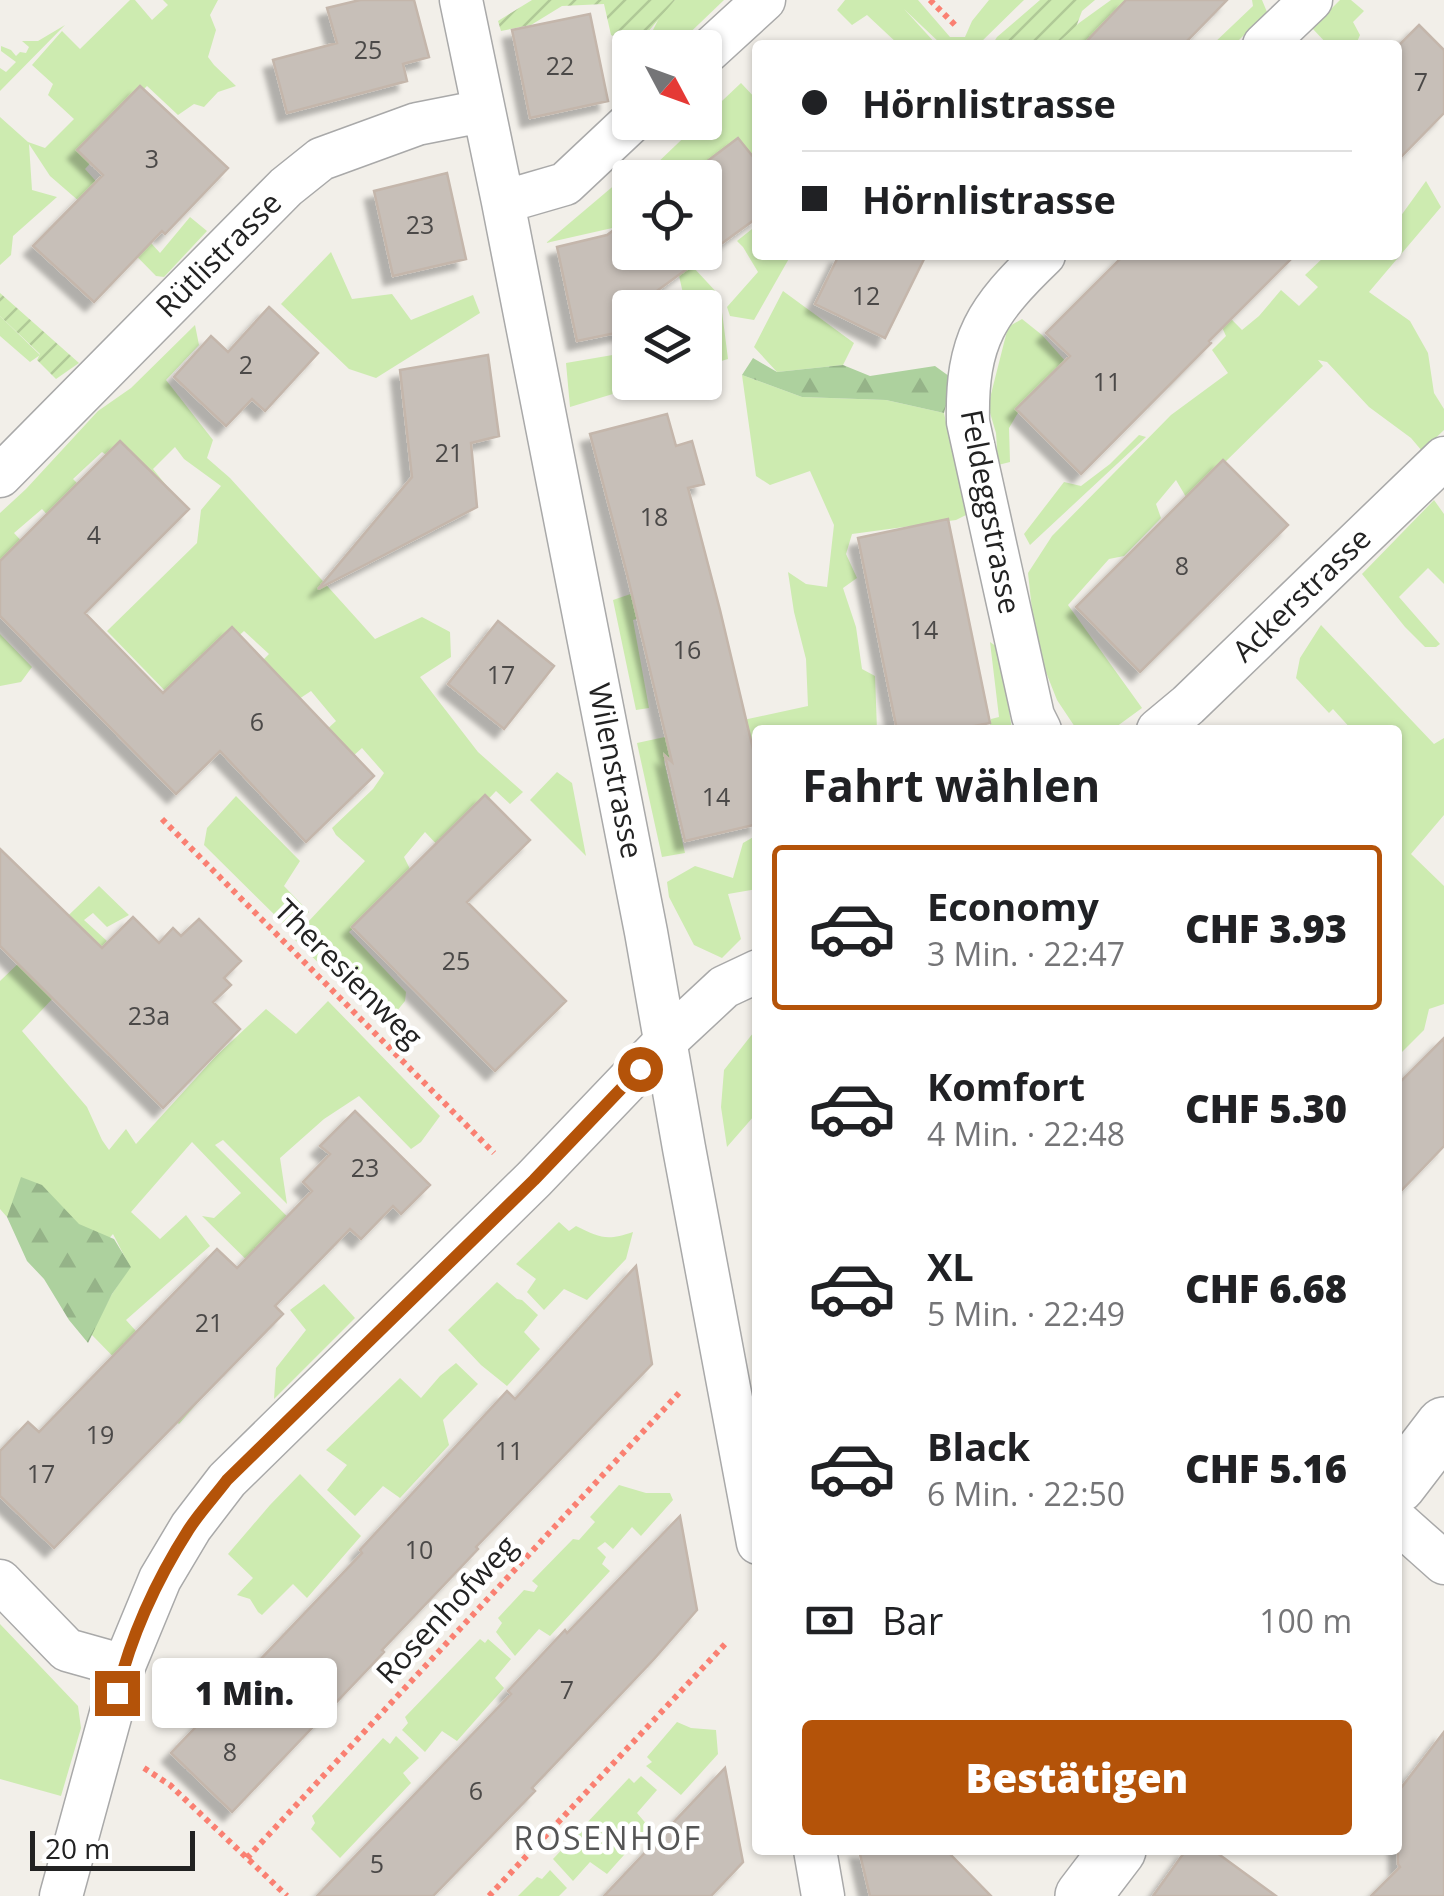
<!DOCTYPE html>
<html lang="de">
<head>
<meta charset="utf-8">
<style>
  :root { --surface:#fff; --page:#f6f6f6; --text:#202124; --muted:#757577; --line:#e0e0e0; --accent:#b45309 }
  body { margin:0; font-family:"Open Sans",sans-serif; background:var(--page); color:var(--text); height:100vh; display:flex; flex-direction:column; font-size:38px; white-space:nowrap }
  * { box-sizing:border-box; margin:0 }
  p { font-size:32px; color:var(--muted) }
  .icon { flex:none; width:55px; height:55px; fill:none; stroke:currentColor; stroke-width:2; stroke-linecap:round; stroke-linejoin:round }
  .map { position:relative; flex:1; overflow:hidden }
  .sheet { position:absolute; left:752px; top:725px; width:650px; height:1130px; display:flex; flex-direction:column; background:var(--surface); border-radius:10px; box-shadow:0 2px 8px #0004 }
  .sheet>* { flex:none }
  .guide { position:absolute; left:752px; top:40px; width:650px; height:220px; border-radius:10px; box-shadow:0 2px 8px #0004; display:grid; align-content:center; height:220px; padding:0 50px; background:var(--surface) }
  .needle { width:65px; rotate:131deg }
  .controls { position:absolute; left:612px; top:30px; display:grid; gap:20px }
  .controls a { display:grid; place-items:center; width:110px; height:110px; border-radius:10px; background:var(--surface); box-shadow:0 2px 8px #0004; font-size:50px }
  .scale { position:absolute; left:30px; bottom:25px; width:165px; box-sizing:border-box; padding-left:10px; border:5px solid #222; border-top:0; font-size:28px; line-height:35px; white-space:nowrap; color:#222; -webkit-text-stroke:8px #fff; paint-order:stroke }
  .end { position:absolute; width:45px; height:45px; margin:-22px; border:12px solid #b45309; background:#fff; box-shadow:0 0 0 5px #fff }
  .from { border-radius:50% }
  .bubble { position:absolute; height:70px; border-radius:10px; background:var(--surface); box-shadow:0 2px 8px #0004; font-size:32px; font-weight:800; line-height:70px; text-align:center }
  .guide b { display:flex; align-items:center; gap:35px; height:95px; font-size:38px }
  .guide b+b { border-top:2px solid var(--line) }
  .guide i { width:25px; height:25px; background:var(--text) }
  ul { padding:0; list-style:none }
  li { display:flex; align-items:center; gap:30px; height:165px; margin:0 20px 15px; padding:0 30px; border:5px solid transparent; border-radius:10px }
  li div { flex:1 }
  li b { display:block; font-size:38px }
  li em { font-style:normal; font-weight:800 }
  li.on { border-color:var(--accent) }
  li>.icon { width:90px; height:90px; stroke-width:1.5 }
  h2 { padding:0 50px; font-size:45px; line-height:120px }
  .pay { display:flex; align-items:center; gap:25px; height:110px; padding:0 50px; font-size:38px }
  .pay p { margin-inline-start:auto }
  .cta { display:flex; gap:20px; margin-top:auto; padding:20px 50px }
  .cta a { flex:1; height:115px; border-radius:10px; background:var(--accent); color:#fff; font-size:40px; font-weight:800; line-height:115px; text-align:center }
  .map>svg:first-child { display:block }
  .grass { fill:#cdebb0 }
  .forest { fill:url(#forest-firs) }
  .garden { fill:url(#garden-furrows) }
  .building { fill:#c7bfb8; stroke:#c4b6ab; stroke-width:2.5; filter:url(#shadow) }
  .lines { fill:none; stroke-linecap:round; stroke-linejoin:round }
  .minor-casing { stroke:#a9a9a9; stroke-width:45 }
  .tertiary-casing { stroke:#a9a9a9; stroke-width:58 }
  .path { stroke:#fa8072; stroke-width:6; stroke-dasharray:5 5; stroke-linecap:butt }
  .minor { stroke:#fff; stroke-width:42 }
  .tertiary { stroke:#fff; stroke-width:55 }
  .route { stroke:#b45309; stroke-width:12 }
  .labels { text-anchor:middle; stroke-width:9; stroke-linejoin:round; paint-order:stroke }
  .number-label { font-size:25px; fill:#4b4948 }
  .street-label { font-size:30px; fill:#222; stroke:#fff }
  .neighbourhood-label { font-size:32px; letter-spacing:2.5px; fill:#555; stroke:#fff }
</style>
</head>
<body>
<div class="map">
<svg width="1444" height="1896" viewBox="0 0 1444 1896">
  <defs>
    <pattern id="forest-firs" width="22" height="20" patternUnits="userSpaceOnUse" patternTransform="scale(2.5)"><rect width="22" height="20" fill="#add19e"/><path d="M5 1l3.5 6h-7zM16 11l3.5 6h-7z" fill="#95b388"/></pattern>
    <pattern id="garden-furrows" width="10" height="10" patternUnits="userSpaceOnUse" patternTransform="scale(2.5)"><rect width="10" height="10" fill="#cdebb0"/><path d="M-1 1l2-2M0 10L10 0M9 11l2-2" fill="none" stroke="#b0c997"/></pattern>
    <filter id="shadow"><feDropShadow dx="-9" dy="9" stdDeviation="2.5" flood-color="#0004"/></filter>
  </defs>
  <rect width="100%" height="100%" fill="#f2efe9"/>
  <path class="grass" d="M130,0H135L152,20L168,5L163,0H218L210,15L216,30L208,57L214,65L236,86L218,92L204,107L194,104L178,115L147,86L89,144L99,154L85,169L160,253L190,217L207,231L164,277L156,276L103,222L50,176L29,144L32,190L57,197L13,236L11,255L0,265V117L28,142L45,148L74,119L48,95L53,84L32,65L62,31L80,49Z
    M675,0H724L675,47H647L646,44L661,14Z
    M845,0H918L950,37H965L972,21L989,0H1024L978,45H942L904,9L937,45H899L867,15L852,25L837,10Z
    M1111,0H1124L1131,7L1102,45H1055L1079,23Z
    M1252,0H1262L1267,12L1234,45H1212L1253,6Z
    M1340,0H1351L1364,11L1353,22L1360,35L1357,42L1358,45H1328L1312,28Z
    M65,25L0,91V68L6,72L16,62L1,51V46L11,50L16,56L20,52L26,53L29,47L22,41H38Z
    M741,83L757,100V163L688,177H662L653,167L699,123L705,122V117Z
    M624,177L630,193V224L546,243Z
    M1426,181L1441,207L1369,292L1410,321L1428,353L1434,393L1444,409V430L1422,451L1411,438L1369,407L1327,362L1318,360L1323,366L1220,467L1186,497L1176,480L1156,504L1161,518L1124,556L1109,559L1068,605L1142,708L1116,727L1077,730L1057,700L1036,647L1028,573L1052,536L1171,415L1228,373L1212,350L1226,336L1220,323L1168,255L1242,330L1259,316L1281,290L1299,306L1318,287L1305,275L1326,255H1398V216L1400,217Z
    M757,225L758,255H791L754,320L730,316L727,307L758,272L743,247L737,241Z
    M331,252L352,299L392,294L411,320L473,295L480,313L376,378L349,369L281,304Z
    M674,253H680L720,296L728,359L705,366V308L686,307Z
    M783,291L854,343L843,365L777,372L754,347Z
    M0,316L40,355L30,362L0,336Z
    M1022,319L1042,335L1067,363L1022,406L1009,428L1010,462L998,465L996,433L988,406L1008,327Z
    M195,325L199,345L166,380L213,440L207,458L230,478L375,639L422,617L450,632L451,657L420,677L478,752L523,792L510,804L496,791L441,849L425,832L404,857L410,869L384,903L349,932L406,992L405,1001L384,1027L293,938L365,861L336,835L332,828L373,789L384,773L362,748L352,757L324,732L336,721L311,691L293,703L258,665L269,654L244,631L171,697L107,631L197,543L201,510L221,486L184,459L175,447L153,469L186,510L102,452L73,479L85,491L52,520L42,509L14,533L27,547L0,570V513L26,489L98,411L131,388Z
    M630,352V382L649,383L570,407L566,363Z
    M742,375L802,397L886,400L944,413L966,515L956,520L852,534L846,554L857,578L843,588L856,627L862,669L875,676L877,730H811L810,727L809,730H758L757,758L664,761L685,853L662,857L637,743L808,706L806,659L794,612L788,572L806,584L827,587L834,525L810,471L770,485L756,476Z
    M1139,435L1146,437L1030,545L1024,534L1064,482L1081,486L1110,464Z
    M1434,500L1444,514V584L1428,568L1399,597L1440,644L1436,647H1425L1405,627L1362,574Z
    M654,586L684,606L633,620L649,708L636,710L613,600Z
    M1321,625L1434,744L1444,738V815L1411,854L1444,886V1004L1429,1009L1424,1030L1398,1056V730H1352L1333,709L1329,713L1296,678L1300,658Z
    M0,634L32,667L21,682L0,686Z
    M990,642L1000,649L1012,730H989L991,719L999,717Z
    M557,772L572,783L586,856L530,800Z
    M236,796L300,861L284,886L309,912L291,931L204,845L207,828Z
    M757,835V889L728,894L741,939L722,958L694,945L669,897L667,882L695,866L733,878L743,843Z
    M99,886L129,915L107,927L93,913L84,920L107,941L22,1031L87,1107L102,1140L109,1150L126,1129L136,1144L216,1056L266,1009L296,1034L328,1001L440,1116L421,1142L411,1149L359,1096L324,1119L280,1158L287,1204L223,1140L215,1145L312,1241L280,1293L202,1216L214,1218L241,1193L192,1142L131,1212L160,1239L186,1215L210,1246L126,1320L199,1401L179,1424L91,1334L112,1294L130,1267L113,1234L63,1290L15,1217H7L0,1209V981Z
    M757,1028V1118L754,1116L727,1147L721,1107L724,1070Z
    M559,1222L569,1231L576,1226C600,1238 607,1241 633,1232L626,1259L587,1300L564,1289L544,1310L527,1292L536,1279L516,1264Z
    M497,1282L517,1299L522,1300L538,1315L524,1332L540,1349L507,1386L481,1365L448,1330Z
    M324,1284L355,1318L274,1399L276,1368L306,1330L290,1310Z
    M456,1363L478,1384L443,1420L449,1445L400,1498L383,1486L355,1516L327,1490L347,1465L326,1450L400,1378L421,1398L440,1376Z
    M300,1474L361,1536L307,1598L293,1584L262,1615L258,1612L250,1599L237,1595L253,1578L228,1554L270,1505Z
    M619,1485L646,1493H670L673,1500L641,1536L632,1527L613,1549L605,1542L597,1548L606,1557L602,1564L610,1571L550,1636L539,1629L515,1656L496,1632L502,1623L498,1618L524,1590L534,1592L538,1586L532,1581L573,1539L579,1540L595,1522L590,1517Z
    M0,1624L78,1706L81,1728L61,1796L0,1779Z
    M480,1639L485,1643L488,1639L511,1659L495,1678L504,1688L457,1741L442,1731L425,1752L402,1730L408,1723L405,1717Z
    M677,1722L691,1728L716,1730L718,1754L681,1795L646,1766L652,1762L647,1757Z
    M396,1736L419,1758L403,1773L411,1783L340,1858L311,1829L315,1823L312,1816L383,1738L390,1744Z
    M641,1776L657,1790L637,1813L649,1827L607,1874L590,1862L573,1881L553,1859L629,1778L634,1783Z
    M550,1870L567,1888L559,1896H518L537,1877L542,1879Z"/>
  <path class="forest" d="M753,358L777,372L843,365L870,376L935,366L953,379L944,413L886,400L802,397L742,375Z
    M21,1177L42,1185L79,1224L114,1239L131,1267L112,1294L88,1343L69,1320L44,1279L27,1261L7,1217Z"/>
  <path class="garden" d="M532,0H675L636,46L611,35L604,4L562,6L531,25L501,31L498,21Z
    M1040,0H1095L1082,11L1076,27L1055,45H992L997,37Z
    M0,293L79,363L56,379L37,360L40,354L0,316Z"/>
  <path class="building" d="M360,0H414L429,57L403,64L407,81L287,113L273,60L337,43L327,8Z
    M1126,0H1227L1183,45H1083Z
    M590,14L608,101L530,118L512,30Z
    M1419,25L1444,50V113L1398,160V46Z
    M140,86L228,168L165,234L162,231L94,302L33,246L103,175L77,150Z
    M738,138L758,163V217L654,293L657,308H630V330L577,341L557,247L607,235L630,218V252H705V178H685Z
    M447,173L466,259L393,276L374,191Z
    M839,255H926L885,338L815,304Z
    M1124,255H1295L1209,341L1211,343L1081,474L1016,409L1070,356L1046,333Z
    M269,307L318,353L265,411L252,399L226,426L174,377L211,336L228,352Z
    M488,355L499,436L471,443L477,507L318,589L412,477L400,370Z
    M667,414L676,446L692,441L704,484L688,488L720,610L758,770V824L685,841L665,756L672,762L627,574L590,434Z
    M120,441L189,509L85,613L163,693L232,627L374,776L306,842L220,751L176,794L0,616V561Z
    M1223,460L1288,525L1140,672L1076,607Z
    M948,519L990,723L953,730H897L858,538Z
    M498,621L554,666L504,729L448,684Z
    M485,795L530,840L467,902L566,1001L495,1071L352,927Z
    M0,849L102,948L133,917L159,943L173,928L181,936L199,919L241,961L224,978L231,985L213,1002L240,1029L163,1108L0,946Z
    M1444,1038V1146L1398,1194V1084Z
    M355,1111L430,1185L401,1214L393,1206L361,1239L350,1229L275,1306L283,1314L54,1548L0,1496V1451L28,1422L39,1432L217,1249L237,1268L312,1191L303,1182L330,1154L320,1146Z
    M636,1266L652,1364L476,1547L478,1549L382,1650L384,1652L232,1812L171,1753L362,1553L360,1550L507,1391L515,1399Z
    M680,1516L697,1610L654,1659L532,1788L535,1791L433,1896H317L511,1694L508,1691L565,1630L567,1633Z
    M1444,1732V1896H1371L1400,1867L1398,1864V1792Z
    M725,1768L743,1862L711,1896H604Z
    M859,1850H946L991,1896H870Z
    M1186,1850H1213L1276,1896H1153Z"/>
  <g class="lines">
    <defs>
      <path id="minor" d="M461,0L503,202L646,932L684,1148L758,1543
        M1264,45L1311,0
        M705,54L764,0
        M503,202L565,184L631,122
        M0,476L286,187L321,159L417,124L483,111
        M1040,730L1033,716L968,422C966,339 987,310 1044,255
        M1158,730L1188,705L1444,458
        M1398,1522L1444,1563
        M0,1581L67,1650L124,1666
        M815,1850L823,1896
        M61,1896L124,1666L160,1579L191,1527L227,1480L534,1179L665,1042L724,987L758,971"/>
      <path id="tertiary" d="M1398,1485L1444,1425
        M1083,1896L1118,1850"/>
    </defs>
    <use href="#minor" class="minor-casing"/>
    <use href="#tertiary" class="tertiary-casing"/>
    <path class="path" d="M930,0L956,26
      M162,819L494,1153
      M144,1768L170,1785L287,1896
      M247,1858L679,1393
      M489,1896L727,1642"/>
    <use href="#minor" class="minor"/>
    <use href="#tertiary" class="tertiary"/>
  </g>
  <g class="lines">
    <path class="route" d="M117,1693C131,1636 157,1579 189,1529C200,1512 215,1496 227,1480L534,1180L640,1069"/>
  </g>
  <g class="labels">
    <g class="number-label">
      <text x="368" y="59">25</text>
      <text x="560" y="75">22</text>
      <text x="1421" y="91">7</text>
      <text x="152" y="168">3</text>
      <text x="420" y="234">23</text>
      <text x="866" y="305">12</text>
      <text x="246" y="374">2</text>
      <text x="1107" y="391">11</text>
      <text x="449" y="462">21</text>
      <text x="654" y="526">18</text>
      <text x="94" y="544">4</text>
      <text x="1182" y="575">8</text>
      <text x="924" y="639">14</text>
      <text x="687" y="659">16</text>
      <text x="501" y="684">17</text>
      <text x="257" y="731">6</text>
      <text x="716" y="806">14</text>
      <text x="456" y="970">25</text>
      <text x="149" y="1025">23a</text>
      <text x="365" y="1177">23</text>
      <text x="209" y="1332">21</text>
      <text x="100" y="1444">19</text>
      <text x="509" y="1460">11</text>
      <text x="41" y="1483">17</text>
      <text x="419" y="1559">10</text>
      <text x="567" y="1699">7</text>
      <text x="230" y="1761">8</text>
      <text x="476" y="1800">6</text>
      <text x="377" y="1873">5</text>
    </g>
    <g class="street-label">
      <text transform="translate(219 255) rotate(-45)" y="10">Rütlistrasse</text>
      <text transform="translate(990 512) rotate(79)" y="10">Feldeggstrasse</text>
      <text transform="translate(1302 595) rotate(-44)" y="10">Ackerstrasse</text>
      <text transform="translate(615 771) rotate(79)" y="10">Wilenstrasse</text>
      <text transform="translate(348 974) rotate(45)" y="10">Theresienweg</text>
      <text transform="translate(447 1610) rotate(-47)" y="10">Rosenhofweg</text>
    </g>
    <g class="neighbourhood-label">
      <text x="608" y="1850">ROSENHOF</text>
    </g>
  </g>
</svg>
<div class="controls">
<a><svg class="needle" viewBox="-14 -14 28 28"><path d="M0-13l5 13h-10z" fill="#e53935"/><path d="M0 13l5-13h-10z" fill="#757577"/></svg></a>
<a><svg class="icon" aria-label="locate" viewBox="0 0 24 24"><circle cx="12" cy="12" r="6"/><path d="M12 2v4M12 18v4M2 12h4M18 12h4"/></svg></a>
<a><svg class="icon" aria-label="layers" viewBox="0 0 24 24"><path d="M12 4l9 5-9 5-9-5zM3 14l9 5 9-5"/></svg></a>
</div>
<div class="scale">20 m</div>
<i class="end from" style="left:640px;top:1069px"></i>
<i class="end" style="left:117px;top:1693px"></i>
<div class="bubble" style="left:152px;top:1658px;width:185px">1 Min.</div>
<div class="guide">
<b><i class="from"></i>Hörnlistrasse</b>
<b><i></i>Hörnlistrasse</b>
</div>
<section class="sheet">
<h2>Fahrt wählen</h2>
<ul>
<li class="on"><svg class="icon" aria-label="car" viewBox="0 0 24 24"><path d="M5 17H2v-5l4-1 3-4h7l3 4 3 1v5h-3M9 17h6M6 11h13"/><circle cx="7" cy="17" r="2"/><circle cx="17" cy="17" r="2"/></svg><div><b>Economy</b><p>3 Min. · 22:47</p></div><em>CHF 3.93</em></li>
<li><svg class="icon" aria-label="car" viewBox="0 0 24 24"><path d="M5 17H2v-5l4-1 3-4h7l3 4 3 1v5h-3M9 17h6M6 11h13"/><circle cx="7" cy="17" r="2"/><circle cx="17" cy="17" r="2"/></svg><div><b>Komfort</b><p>4 Min. · 22:48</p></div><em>CHF 5.30</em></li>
<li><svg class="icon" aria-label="car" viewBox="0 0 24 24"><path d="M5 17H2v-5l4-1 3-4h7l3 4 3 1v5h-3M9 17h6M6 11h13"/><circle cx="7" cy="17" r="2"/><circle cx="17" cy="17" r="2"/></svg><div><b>XL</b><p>5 Min. · 22:49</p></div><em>CHF 6.68</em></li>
<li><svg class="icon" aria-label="car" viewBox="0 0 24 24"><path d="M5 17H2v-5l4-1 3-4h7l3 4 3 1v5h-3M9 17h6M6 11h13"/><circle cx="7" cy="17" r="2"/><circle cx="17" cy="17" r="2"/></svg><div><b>Black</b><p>6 Min. · 22:50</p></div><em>CHF 5.16</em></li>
</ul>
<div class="pay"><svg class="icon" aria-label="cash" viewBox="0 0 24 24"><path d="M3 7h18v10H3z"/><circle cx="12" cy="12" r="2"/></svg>Bar<p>100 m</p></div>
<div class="cta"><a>Bestätigen</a></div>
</section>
</div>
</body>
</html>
